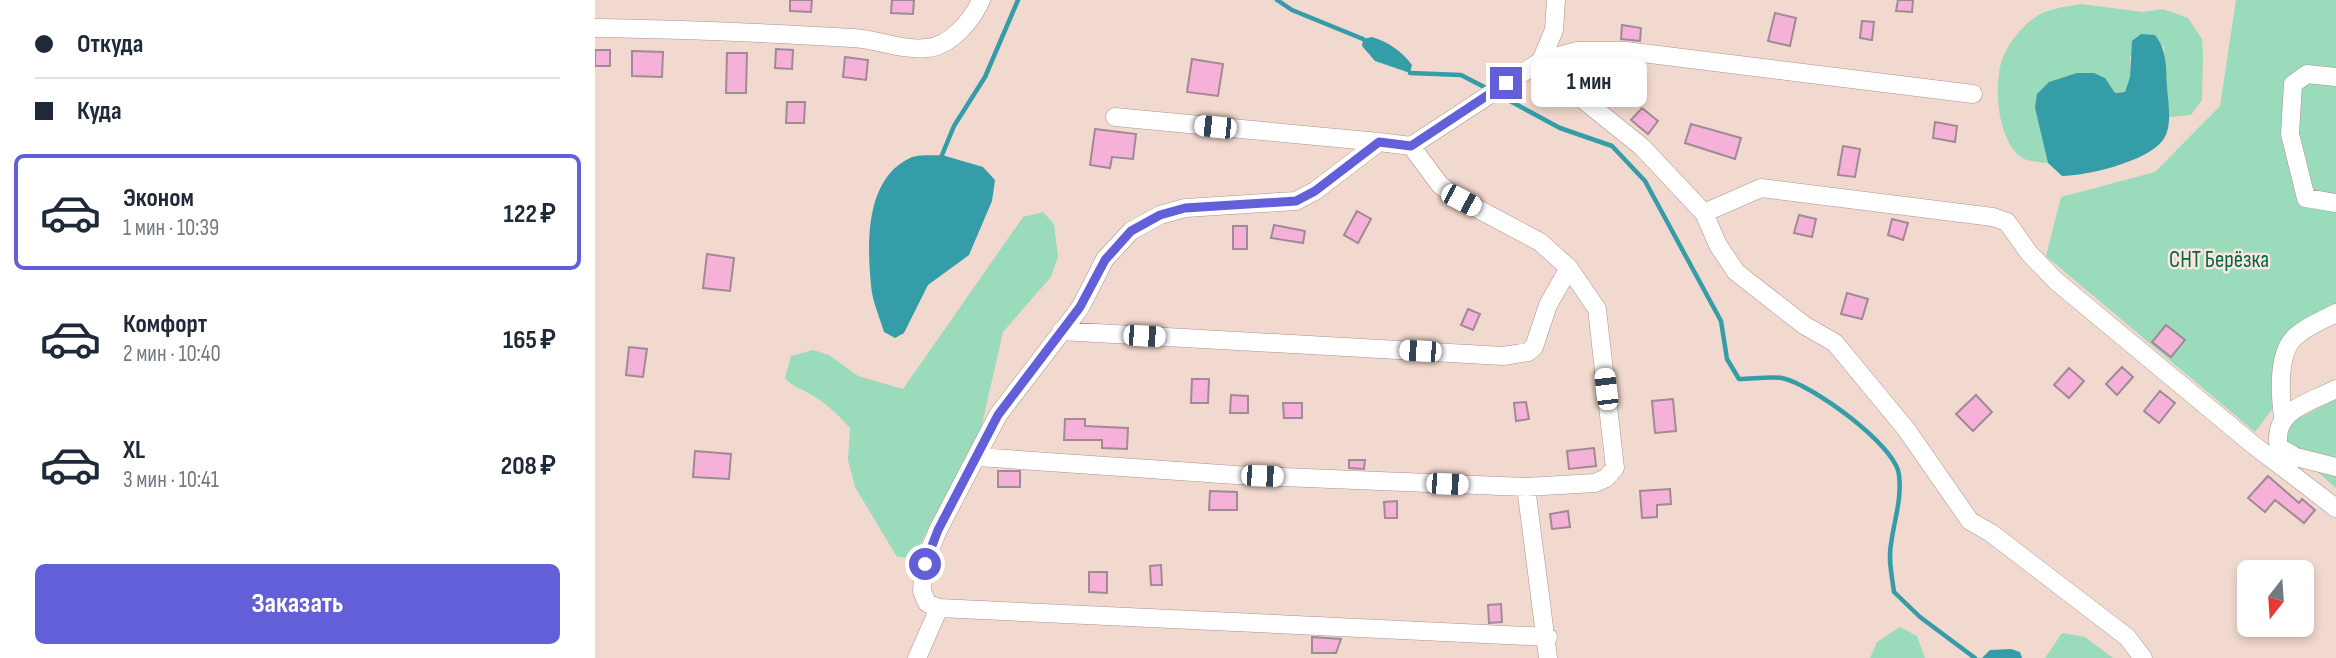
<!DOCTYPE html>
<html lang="ru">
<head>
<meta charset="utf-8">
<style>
  :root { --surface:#fff; --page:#f6f6f7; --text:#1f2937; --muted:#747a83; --line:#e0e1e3; --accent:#625fd8 }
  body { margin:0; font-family:"Sofia Sans Condensed",sans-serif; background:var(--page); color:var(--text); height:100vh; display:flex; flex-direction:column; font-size:26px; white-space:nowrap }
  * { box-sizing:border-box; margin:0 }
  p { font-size:23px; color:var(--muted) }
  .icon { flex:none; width:38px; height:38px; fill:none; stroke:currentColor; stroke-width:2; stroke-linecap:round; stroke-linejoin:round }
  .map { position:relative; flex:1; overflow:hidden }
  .panel { display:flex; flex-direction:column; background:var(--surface); width:595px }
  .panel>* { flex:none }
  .guide { display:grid; align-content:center; height:154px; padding:0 35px; background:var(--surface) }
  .needle { width:46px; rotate:197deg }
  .buttons { position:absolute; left:1642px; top:560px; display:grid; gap:14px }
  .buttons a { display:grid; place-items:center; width:77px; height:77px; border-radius:10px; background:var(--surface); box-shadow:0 4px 10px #0003; font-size:35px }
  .end { position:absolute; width:32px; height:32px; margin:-16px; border:9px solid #625fd8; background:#fff; box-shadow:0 0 0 4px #fff }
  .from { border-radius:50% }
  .bubble { position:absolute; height:49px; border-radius:10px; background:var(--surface); box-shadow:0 4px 10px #0003; font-size:23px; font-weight:700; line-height:49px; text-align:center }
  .car { position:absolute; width:21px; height:42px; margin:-21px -10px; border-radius:9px; box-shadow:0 0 5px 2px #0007; background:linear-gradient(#fff 24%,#345 0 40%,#fff 0 76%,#345 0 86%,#fff 0) }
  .guide b { display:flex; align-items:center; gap:24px; height:66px; font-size:26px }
  .guide b+b { border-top:2px solid var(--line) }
  .guide i { width:18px; height:18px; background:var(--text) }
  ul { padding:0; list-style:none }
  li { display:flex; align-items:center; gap:21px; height:116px; margin:0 14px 10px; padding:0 21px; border:4px solid transparent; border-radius:10px }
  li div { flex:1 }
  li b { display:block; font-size:26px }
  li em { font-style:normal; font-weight:700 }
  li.current { border-color:var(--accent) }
  li>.icon { width:63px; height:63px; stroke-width:1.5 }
  .cta { display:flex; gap:14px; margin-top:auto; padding:14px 35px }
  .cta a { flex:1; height:80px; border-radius:10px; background:var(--accent); color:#fff; font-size:28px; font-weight:700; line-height:80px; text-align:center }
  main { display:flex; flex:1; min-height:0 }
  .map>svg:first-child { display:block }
  .green { fill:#99dbbb }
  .water { fill:#359da8 }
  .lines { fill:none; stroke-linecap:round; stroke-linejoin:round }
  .stream { stroke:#359da8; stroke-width:4.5 }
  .building { fill:#f6b1d8; stroke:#9f8a95; stroke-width:2 }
  .minor-casing { stroke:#aa938a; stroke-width:19 }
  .minor { stroke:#fff; stroke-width:18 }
  .route { stroke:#625fd8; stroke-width:9 }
  .labels { text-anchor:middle; stroke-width:5; stroke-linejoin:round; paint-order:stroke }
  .park-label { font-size:23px; fill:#006848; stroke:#ffe6dc }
</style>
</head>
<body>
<main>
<section class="panel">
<div class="guide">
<b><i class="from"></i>Откуда</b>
<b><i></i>Куда</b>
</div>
<ul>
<li class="current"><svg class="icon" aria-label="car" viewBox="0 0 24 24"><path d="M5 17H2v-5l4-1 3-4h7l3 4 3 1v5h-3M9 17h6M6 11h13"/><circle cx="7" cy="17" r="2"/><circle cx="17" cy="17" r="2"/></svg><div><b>Эконом</b><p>1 мин · 10:39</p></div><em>122 ₽</em></li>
<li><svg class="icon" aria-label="car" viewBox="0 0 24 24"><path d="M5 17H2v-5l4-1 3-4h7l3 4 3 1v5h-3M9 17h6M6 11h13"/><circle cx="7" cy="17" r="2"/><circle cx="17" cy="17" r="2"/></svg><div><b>Комфорт</b><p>2 мин · 10:40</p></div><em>165 ₽</em></li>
<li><svg class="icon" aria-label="car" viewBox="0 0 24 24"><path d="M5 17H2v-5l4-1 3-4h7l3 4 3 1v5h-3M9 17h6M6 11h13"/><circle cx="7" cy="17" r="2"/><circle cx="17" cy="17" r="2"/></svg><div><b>XL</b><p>3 мин · 10:41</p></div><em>208 ₽</em></li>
</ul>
<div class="cta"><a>Заказать</a></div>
</section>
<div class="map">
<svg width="1741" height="658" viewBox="0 0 1741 658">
  <rect width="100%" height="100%" fill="#f2d9cf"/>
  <path class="green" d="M1641,0H1741V313L1703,334L1685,399L1660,432L1451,256L1466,197L1560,172L1625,106Z
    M1486,4L1548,12L1568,9L1593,18L1607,39L1608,54L1607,100L1596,115L1574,117L1569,46L1535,56V77L1530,92L1520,93L1512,85L1440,108L1453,163C1445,162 1432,162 1426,157C1402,140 1397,81 1409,55C1415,41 1427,27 1439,18C1452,8 1471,7 1486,4Z
    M448,212L459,224L463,257L456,277L408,332L385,433L318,558L302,557L260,487L253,460L255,428C243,414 231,403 215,394C205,388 198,387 190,378L196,356L218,350L234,355L263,376L308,389L428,217Z
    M1741,399V488L1690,444L1693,424Z
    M1305,627L1322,636L1330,658H1275L1282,642Z
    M1467,633L1490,637L1518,658H1450Z"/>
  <path class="water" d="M1546,34L1560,35C1572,50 1571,67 1572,86C1573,103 1578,126 1568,140C1554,161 1491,176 1467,176L1453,163L1440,108L1442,94L1454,82L1482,73H1499L1510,78L1520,93L1530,92L1535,77L1537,41Z
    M777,37C793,42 807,51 817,65L815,73L780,61L767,46L768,39Z
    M347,155L388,167L400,180L397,201L374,255L333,285L309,333L300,338L289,332C285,318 277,301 276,285C272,243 270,179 315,158C323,154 338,156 347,155Z
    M1416,649L1425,652L1427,658H1387L1395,650Z"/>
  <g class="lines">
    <path class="stream" d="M682,0L697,10L768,39
      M815,73L866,75L895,90
      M902,94L965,128L1017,146L1050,181L1126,321L1132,359L1144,379C1157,379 1175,376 1187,378C1216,384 1301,445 1304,475C1307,499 1299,521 1296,544C1293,560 1297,576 1299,592L1325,617L1380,658
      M347,155L359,126L390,77L423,0"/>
  </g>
  <path class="building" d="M195,0H217L216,12L195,11Z
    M297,0H319L318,14L296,13Z
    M1303,0H1318L1317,12L1301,11Z
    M1180,13L1201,18L1195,46L1173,41Z
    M1267,21L1279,22L1277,40L1265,38Z
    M1027,25L1046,28L1045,41L1026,39Z
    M181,49L198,50L197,69L180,68Z
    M0,50H15V66H0Z
    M37,51L68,52L67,77L37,76Z
    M132,53H152L151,93H131Z
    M250,57L273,60L271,80L248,77Z
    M597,59L628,64L623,96L592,92Z
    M192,102H210L209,123H191Z
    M1047,108L1063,121L1053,134L1036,120Z
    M1340,122L1362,126L1360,142L1338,138Z
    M1096,124L1146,138L1140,159L1090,143Z
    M500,129L541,134L538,159L517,157L515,168L495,165Z
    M1248,146L1265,149L1260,177L1243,175Z
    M762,211L776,219L763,243L749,235Z
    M1204,215L1221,219L1217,237L1199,233Z
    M1297,219L1313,223L1308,240L1293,235Z
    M679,225L710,231L708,243L676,238Z
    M638,226H652V249H638Z
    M112,254L139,258L135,291L108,288Z
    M1252,293L1273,299L1267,319L1246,314Z
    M873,309L885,314L878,330L866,325Z
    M1571,325L1590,340L1576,357L1557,342Z
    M34,347L52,349L48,377L31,375Z
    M1527,367L1538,377L1522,395L1511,384Z
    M1474,368L1489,381L1474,398L1459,385Z
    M597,379H614L613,403H596Z
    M1565,391L1580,403L1564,423L1549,411Z
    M636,395L653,396V413H635Z
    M1381,395L1397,412L1378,431L1361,414Z
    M1078,399L1081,431L1060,433L1057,401Z
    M931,402L934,419L921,421L919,403Z
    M688,403H707V418H689Z
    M470,419H490V426L533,428L532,449L507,448V440H469Z
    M999,448L1001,466L974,469L972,451Z
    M100,451L136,454L134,479L98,477Z
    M754,460H770L769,469L754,468Z
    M403,471H425V487H403Z
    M1673,476L1704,503L1707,499L1720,510L1709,523L1680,500L1670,512L1653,498Z
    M1075,489L1076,504L1062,505V517L1047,518L1045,491Z
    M615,491L642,492V510H614Z
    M802,501V518H790L789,502Z
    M973,511L975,527L957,529L955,514Z
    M566,565L567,585H556L555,566Z
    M494,572H512V593L494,592Z
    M906,604L907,622L894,623L893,605Z
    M717,637L746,639L741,653H717Z"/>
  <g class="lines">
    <defs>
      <path id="minor" d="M0,28C86,29 172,33 258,38C282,39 308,51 332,48C356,46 377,20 386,0
        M946,61L986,98L1047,147L1109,213L1123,245L1141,272L1209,325L1240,343L1311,429L1375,521L1396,533L1532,637L1548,658
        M946,61L982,51H1031L1378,94
        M1741,77L1712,74L1698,84L1695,134L1711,198L1741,203
        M520,117L784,142
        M1109,213L1166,188L1398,217L1412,222L1434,253L1461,281L1656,443L1741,508
        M466,331L908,356L933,352L939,347L953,305L974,268
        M1741,389C1714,403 1676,411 1684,447L1701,457L1741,467
        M1688,417C1685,394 1682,352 1701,336C1712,326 1728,320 1741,313
        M383,457L641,475L931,487L1000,483L1011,478L1020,468L1002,309L974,268L945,242L866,200L845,185L816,146
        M931,487L953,658
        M344,608L953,637
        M322,658L344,608L332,603L327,591L329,564L343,530L403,415L485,308L510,259L536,231L565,215L590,208L701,201L720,191L784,142L816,146L946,61L959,30L961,0"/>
    </defs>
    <use href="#minor" class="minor-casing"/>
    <use href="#minor" class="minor"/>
  </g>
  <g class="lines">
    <path class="route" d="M330,564L343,530L403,415L485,307L510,260L536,231L565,215L590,208L701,201L720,191L784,142L816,146L911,83"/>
  </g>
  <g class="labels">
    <g class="park-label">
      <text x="1624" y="267">СНТ Берёзка</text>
    </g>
  </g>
</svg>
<div class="buttons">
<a><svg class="needle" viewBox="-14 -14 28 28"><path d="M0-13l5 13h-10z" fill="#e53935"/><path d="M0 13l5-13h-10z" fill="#747a83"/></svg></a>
</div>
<i class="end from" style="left:330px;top:564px"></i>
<i class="end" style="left:911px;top:83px"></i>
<div class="bubble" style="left:936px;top:58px;width:116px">1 мин</div>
<i class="car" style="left:620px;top:127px;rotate:276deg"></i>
<i class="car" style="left:866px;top:200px;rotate:118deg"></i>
<i class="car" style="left:549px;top:336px;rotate:93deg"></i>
<i class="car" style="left:825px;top:351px;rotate:273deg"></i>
<i class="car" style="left:1011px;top:389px;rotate:353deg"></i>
<i class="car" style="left:667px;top:476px;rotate:92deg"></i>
<i class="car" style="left:852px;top:484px;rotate:92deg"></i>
</div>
</main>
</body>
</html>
